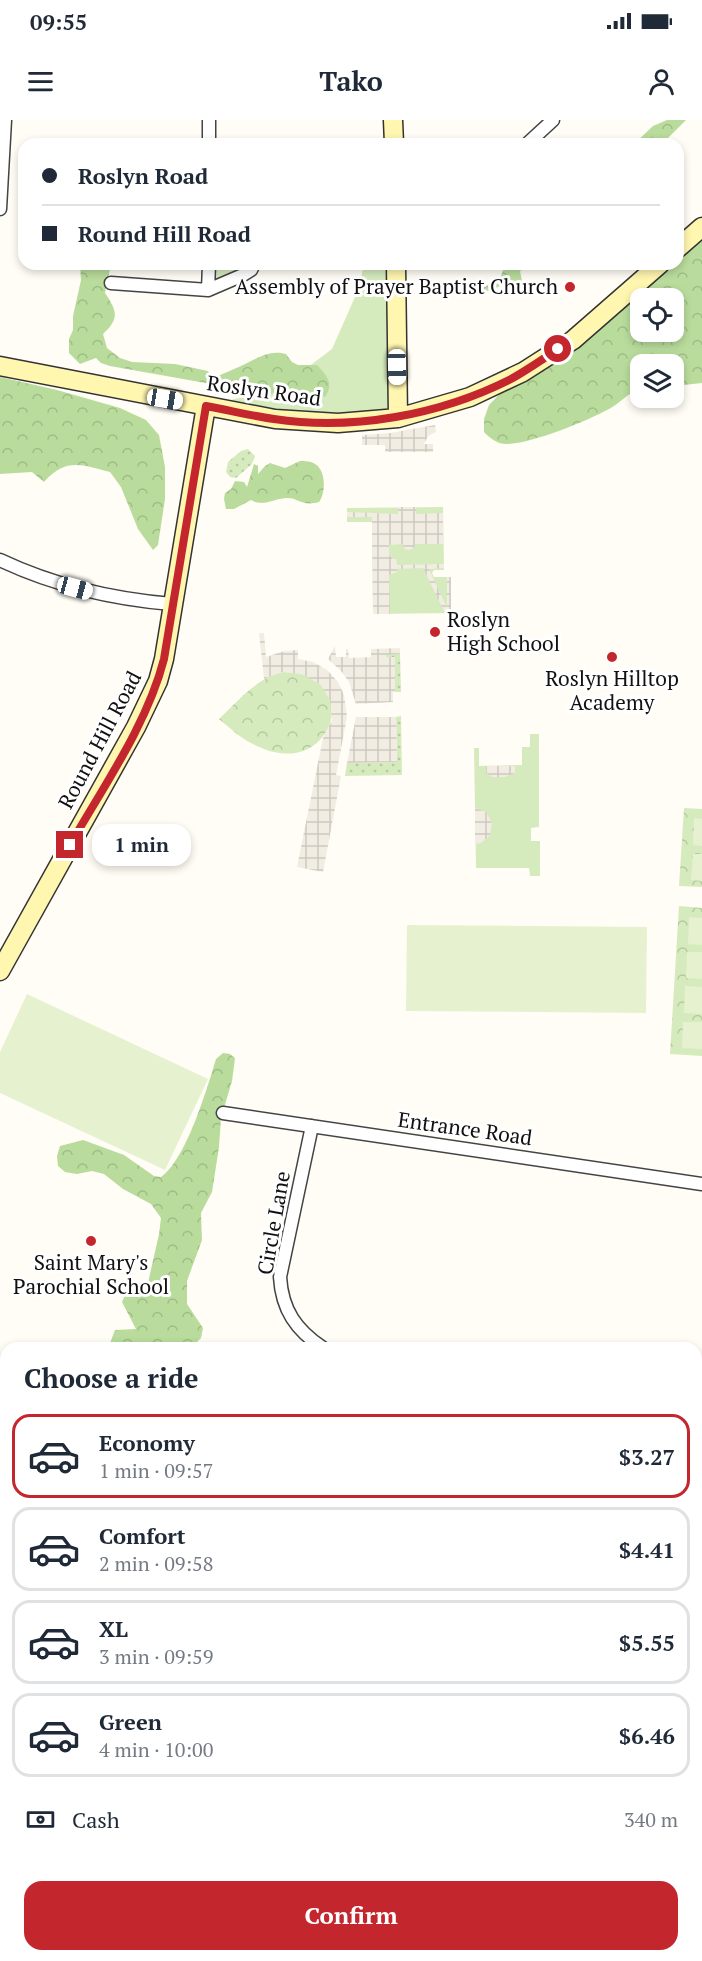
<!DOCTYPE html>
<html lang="en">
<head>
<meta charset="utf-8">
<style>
  :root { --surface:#fff; --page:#f6f6f7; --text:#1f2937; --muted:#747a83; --line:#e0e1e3; --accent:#c4262e }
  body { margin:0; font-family:"PT Serif",serif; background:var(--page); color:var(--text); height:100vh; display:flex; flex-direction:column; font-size:22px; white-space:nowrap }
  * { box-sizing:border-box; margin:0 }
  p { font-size:20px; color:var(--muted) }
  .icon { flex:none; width:33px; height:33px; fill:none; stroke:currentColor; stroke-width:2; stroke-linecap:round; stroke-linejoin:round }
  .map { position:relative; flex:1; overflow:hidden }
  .side { position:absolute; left:0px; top:1222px; width:702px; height:620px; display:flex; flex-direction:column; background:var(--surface); border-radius:18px 18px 0 0; box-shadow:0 3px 9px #0003 }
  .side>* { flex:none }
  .guide { position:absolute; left:18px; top:18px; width:666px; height:132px; border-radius:18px; box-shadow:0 3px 9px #0003; display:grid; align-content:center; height:132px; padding:0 24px; background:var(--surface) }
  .tools { position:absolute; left:630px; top:168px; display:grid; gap:12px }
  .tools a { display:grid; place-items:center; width:54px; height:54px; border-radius:12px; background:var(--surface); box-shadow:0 3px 9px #0003; font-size:30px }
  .end { position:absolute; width:27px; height:27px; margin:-14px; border:8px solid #c4262e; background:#fff; box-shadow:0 0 0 3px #fff }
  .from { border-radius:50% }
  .bubble { position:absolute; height:42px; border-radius:18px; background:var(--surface); box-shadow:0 3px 9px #0003; font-size:20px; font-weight:700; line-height:42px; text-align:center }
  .car { position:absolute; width:18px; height:36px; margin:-18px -9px; border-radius:8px; box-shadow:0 0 4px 2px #0007; background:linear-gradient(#fff 24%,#345 0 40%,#fff 0 76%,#345 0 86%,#fff 0) }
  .guide b { display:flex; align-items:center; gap:21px; height:57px; font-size:22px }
  .guide b+b { border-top:2px solid var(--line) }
  .guide i { width:15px; height:15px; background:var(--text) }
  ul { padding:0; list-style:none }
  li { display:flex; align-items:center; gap:18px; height:84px; margin:0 12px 9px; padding:0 12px; border:3px solid var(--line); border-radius:18px }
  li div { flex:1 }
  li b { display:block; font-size:22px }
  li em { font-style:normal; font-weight:700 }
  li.selected { border-color:var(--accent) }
  li>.icon { width:54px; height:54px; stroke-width:1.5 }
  h2 { padding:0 24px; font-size:27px; line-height:72px }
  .pay { display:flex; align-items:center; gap:15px; height:66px; padding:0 24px; font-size:22px }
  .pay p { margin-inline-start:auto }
  .button { display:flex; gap:12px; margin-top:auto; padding:12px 24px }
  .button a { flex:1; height:69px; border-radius:18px; background:var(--accent); color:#fff; font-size:24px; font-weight:700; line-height:69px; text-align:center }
  .status { display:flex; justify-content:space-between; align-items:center; height:42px; padding:0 30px; background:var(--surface); direction:ltr }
  .status svg { height:16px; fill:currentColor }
  header { display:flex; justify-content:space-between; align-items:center; height:78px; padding:0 24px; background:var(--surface); font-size:27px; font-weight:700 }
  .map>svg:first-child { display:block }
  .grass { fill:#d5ebbd }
  .forest { fill:url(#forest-crowns); fill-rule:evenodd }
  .park { fill:url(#park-crowns) }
  .garden { fill:url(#garden-dots) }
  .pitch { fill:#e6f2cf }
  .plaza { fill:url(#plaza-grid) }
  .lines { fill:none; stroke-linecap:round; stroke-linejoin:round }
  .street-casing { stroke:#444; stroke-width:15 }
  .secondary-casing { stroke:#333; stroke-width:21 }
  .street { stroke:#fff; stroke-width:12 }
  .secondary { stroke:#fff6b0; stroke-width:18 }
  .route { stroke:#c4262e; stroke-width:8 }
  .poi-dot { fill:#c4262e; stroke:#fff; stroke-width:2 }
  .labels { text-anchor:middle; stroke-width:6; stroke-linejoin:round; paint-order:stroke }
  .poi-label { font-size:21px; fill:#111; stroke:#fff }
  .street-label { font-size:21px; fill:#111; stroke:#fff }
</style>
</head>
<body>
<div class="status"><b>09:55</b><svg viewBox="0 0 49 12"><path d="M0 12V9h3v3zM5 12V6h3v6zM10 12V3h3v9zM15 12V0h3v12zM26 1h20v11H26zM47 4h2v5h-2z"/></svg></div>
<header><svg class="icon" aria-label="menu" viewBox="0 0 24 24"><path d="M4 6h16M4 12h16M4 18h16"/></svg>Tako<svg class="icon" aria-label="person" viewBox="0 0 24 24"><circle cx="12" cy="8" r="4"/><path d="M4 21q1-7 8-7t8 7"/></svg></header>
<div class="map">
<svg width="702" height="1841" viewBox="0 0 702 1841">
  <defs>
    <pattern id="forest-crowns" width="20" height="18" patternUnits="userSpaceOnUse" patternTransform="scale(1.5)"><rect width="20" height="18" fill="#b9dc9c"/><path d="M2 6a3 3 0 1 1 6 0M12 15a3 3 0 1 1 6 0" fill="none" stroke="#9ebc85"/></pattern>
    <pattern id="park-crowns" width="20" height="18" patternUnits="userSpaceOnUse" patternTransform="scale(1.5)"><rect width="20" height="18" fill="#d5ebbd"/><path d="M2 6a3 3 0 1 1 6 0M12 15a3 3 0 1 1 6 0" fill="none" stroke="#b6c8a1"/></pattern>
    <pattern id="garden-dots" width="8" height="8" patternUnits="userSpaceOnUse" patternTransform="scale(1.5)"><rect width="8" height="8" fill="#d5ebbd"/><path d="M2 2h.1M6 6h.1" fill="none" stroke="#b6c8a1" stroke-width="1.8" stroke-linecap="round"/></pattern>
    <pattern id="plaza-grid" width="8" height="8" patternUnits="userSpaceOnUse" patternTransform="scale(1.5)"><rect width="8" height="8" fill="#f1ede2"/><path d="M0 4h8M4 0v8" fill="none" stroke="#cecac1"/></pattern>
  </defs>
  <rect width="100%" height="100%" fill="#fffdf5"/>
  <path class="grass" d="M209,144H254L208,170Z
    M364,144H396L398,298L344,303L206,286L280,268L332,229L359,168Z
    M443,387L444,450H434L432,453L434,457H451V493L373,494L372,402H347V388Z
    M530,614H539V707L531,708V721H540V756H530L529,748H476L474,628H479V646L522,645V627H530Z"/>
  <path class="forest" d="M667,0H686L662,24H634L653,6Z
    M702,107V263L674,266V244H640V271C627,272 621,283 609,289C587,301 533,323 508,324C499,325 491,319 484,312V299L489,285L516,257L660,144H678V128ZM640,178H674V212H640Z
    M80,144H111L105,173C117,191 120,198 103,214L107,228L120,238L132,242L175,244L208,251L215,258C223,253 233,250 241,246C256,239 269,229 286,234L292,242L298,245H317C326,255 334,262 326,276L320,278L256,272L110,246L101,243L96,238L80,244L69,233V219L73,210V196L81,160Z
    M505,144H533L520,151L524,171L519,165L511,161L491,170L474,174L501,156Z
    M0,257L57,270L120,288L146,300L159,315L165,347V379L158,425L153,430L138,409L121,367L110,352C82,345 66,337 44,362L32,352L0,354Z
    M300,341C305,341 311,341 315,344C326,350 326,373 319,382C301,387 298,377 286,378C273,379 263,387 251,380L234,389H226L224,379L225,373L231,369L235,361L244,362L247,367L254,344L258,346V354L265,346L270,343L285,348Z
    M223,933L230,934L235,938L232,961L221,998L219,1027L212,1072L201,1093L202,1120L187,1161V1184L203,1208L201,1218L191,1228H112L110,1223L115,1210L136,1209L122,1182L125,1175L136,1176L144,1169L148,1163L159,1114L161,1098L151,1084L123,1069L104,1054L92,1051L77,1054L65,1052L58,1046L57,1036L60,1026L83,1020L124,1035L154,1056L161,1057C186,1040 207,969 216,939Z"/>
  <path class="park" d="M282,552C368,551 333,667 253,624C240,618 230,608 219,599C238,581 256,559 282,552Z
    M684,688L702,689V767L679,766Z
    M679,786L702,788V936L670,934Z"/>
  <path class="garden" d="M248,329L255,336L252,344L236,358L230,357L226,352L228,342L241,331Z
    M386,534H400L401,572H395V538L386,537Z
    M401,596L402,655L345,656L347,643L397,642L396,597Z"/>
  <path class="pitch" d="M694,698L702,699V726L693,725Z
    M693,734H702V761L691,760Z
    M689,797L702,798V825L688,824Z
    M407,805L647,807L646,893L406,891Z
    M687,832H702V859L686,858Z
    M685,866L702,867V894L684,893Z
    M27,874L208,959L165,1050L0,973V932Z
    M683,902H702V929L682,928Z"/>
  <path class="plaza" d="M435,305L436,312L428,316L424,324H433V332H385V325H362V315L390,313Z
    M398,387H416V394L443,393V424H415L414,428L409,430L405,429L402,424L389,425V436H392V439H396L397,445L444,444V448L429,449L447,488V457H451V493H445L423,448L397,449V452L389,455L390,494H373L372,397H347V392L398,394Z
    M259,513H264L266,537L284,531L298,530V539L313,542L327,550L338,562L344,575L347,597L336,655L341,656L323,752L297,747L323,618L332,600L330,580L321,565L302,554L282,552L264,559Z
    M335,526L336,537H346V529H348L349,538L371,537V529L400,528V534L386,535V537H395V572H393V582L356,584L349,562L341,551L328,539Z
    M356,597H396L397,642L347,643Z
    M486,646H515V653L505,657H493L486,653Z
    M475,688L486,692L492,703L490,715L481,723L475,724Z"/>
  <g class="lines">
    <defs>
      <path id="street" d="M209,0V24
        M527,24L553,0
        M0,89L5,0
        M111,163L208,170L243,155L251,150L254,144
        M208,170L209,144
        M0,440C55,466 112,479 172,484
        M223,993L702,1064
        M312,1006L280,1157C282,1190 296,1210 323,1228
        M696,1263L702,1264
        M0,1458L6,1459
        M696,1460L702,1461
        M696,1661L702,1662
        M0,1674L6,1671
        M563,1836L584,1841"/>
      <path id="secondary" d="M393,0L394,24
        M678,128L702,107
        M396,144L398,298
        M0,246L275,299L338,303L398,298L470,277L523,252L573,220L660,144
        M0,851L136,607L158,561L164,539L206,286"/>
    </defs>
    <use href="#street" class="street-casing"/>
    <use href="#secondary" class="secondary-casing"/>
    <use href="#street" class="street"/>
    <use href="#secondary" class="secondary"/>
  </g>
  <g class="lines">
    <path class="route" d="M70,725C103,667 147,605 164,539L206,286C229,290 251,296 274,299C353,311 440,295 511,259C527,250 543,239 558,229"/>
  </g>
  <g class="poi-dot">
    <circle cx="570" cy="167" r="6"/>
    <circle cx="435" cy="512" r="6"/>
    <circle cx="612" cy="537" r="6"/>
    <circle cx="91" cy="1121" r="6"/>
  </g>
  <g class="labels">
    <g class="poi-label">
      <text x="558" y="174" text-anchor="end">Assembly of Prayer Baptist Church</text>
      <text x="447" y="507" text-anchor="start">Roslyn<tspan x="447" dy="24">High School</tspan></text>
      <text x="612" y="566">Roslyn Hilltop<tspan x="612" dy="24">Academy</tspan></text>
      <text x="91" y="1150">Saint Mary's<tspan x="91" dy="24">Parochial School</tspan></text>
    </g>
    <g class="street-label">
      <text transform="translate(264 271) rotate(8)" y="7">Roslyn Road</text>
      <text transform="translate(100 620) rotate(-62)" y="7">Round Hill Road</text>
      <text transform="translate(465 1009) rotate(8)" y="7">Entrance Road</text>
      <text transform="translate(274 1103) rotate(-80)" y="7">Circle Lane</text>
    </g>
  </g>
</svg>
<div class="tools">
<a><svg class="icon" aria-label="locate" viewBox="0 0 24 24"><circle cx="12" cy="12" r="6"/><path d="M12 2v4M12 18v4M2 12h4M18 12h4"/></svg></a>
<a><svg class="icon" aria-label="layers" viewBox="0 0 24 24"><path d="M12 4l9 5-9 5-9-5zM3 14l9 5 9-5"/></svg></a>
</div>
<i class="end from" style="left:558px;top:229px"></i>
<i class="end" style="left:70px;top:725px"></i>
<div class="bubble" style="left:92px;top:704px;width:99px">1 min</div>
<i class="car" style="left:397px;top:247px;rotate:179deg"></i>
<i class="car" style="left:165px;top:279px;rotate:99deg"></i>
<i class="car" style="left:75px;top:468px;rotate:105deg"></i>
<div class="guide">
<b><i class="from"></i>Roslyn Road</b>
<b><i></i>Round Hill Road</b>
</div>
<section class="side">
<h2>Choose a ride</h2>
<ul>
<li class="selected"><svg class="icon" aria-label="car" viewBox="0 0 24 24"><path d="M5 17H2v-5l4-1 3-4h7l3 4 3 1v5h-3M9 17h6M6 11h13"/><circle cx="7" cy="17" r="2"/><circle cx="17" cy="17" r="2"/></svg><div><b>Economy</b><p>1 min · 09:57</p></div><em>$3.27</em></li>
<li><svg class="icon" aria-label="car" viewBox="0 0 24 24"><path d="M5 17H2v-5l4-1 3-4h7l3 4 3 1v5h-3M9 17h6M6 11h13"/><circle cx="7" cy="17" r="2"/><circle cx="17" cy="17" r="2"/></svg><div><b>Comfort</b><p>2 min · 09:58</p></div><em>$4.41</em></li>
<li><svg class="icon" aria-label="car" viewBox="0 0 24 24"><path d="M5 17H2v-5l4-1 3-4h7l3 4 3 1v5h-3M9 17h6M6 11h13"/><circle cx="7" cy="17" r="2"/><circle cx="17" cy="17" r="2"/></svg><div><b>XL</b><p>3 min · 09:59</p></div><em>$5.55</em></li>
<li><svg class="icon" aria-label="car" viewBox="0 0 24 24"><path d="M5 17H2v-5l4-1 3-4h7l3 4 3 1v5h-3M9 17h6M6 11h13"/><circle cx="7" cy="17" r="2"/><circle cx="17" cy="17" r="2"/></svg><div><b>Green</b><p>4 min · 10:00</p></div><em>$6.46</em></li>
</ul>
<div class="pay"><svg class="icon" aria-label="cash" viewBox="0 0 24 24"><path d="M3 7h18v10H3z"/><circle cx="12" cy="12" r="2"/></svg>Cash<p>340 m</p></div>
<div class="button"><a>Confirm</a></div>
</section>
</div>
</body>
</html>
